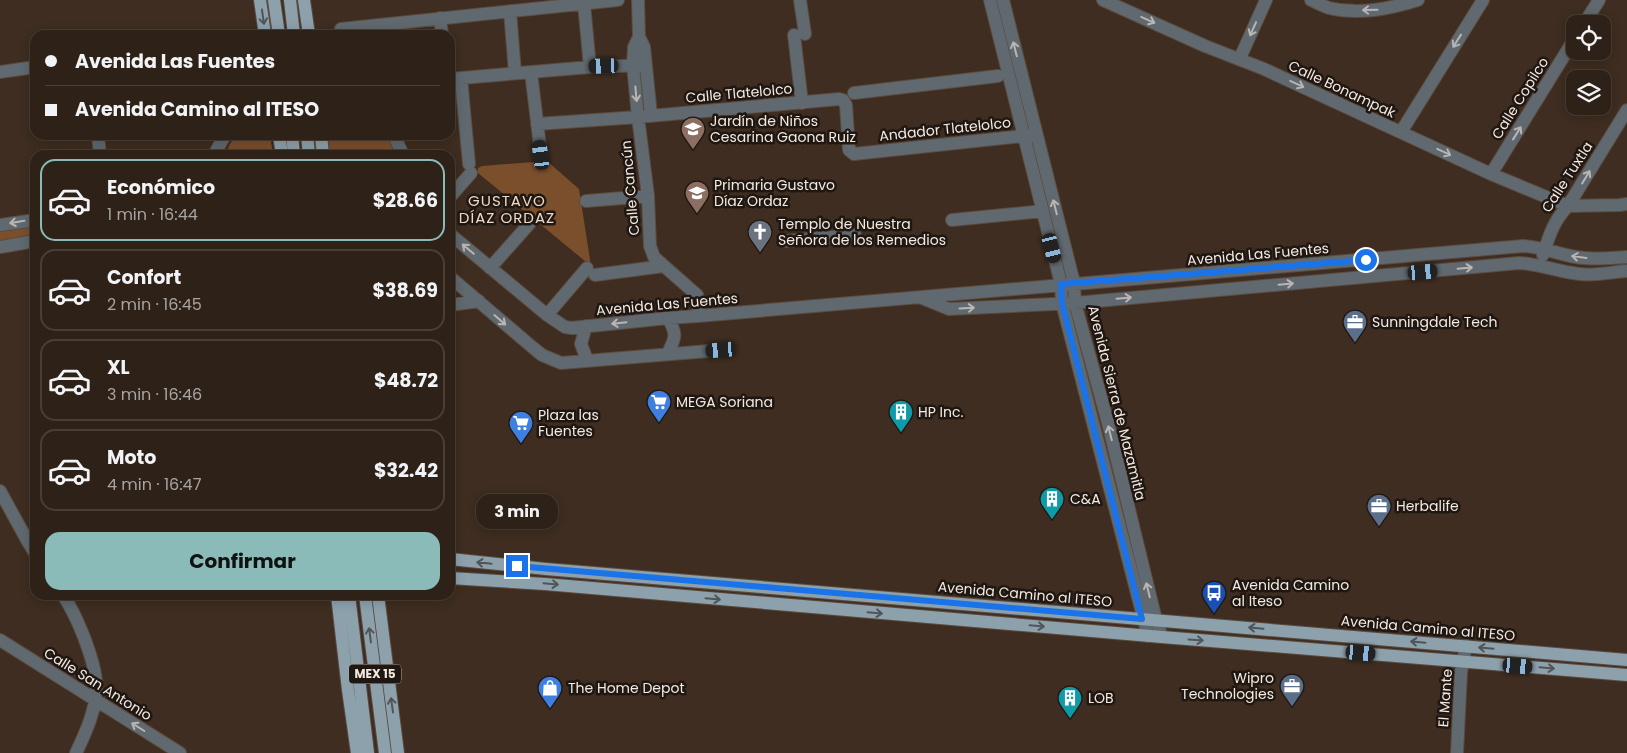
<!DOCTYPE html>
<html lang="es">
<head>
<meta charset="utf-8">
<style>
  :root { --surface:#2e2218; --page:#362a21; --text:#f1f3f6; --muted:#a7a4a2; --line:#493f37; --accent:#8bbbb9 }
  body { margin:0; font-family:Poppins,sans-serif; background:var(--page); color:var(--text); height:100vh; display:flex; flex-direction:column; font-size:19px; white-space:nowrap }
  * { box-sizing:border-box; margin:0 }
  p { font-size:16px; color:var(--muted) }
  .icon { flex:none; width:28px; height:28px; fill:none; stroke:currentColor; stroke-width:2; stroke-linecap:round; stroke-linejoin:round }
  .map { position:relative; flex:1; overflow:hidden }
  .sheet { position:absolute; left:30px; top:150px; width:425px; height:450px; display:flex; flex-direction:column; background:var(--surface); border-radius:15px; box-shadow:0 2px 12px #0003,0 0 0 1px var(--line) }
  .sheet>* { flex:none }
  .top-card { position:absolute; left:30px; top:30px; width:425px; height:110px; border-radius:15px; box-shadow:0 2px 12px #0003,0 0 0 1px var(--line); display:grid; align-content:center; height:110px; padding:0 15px; background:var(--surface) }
  .controls { position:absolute; left:1566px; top:15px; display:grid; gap:10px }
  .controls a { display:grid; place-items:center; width:45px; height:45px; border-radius:10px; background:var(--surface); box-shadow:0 2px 12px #0003,0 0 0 1px var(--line); font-size:25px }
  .end { position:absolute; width:22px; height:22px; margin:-11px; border:6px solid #1a73e8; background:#fff; box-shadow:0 0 0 2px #fff }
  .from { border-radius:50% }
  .bubble { position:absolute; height:35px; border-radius:15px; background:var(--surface); box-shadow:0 2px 12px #0003,0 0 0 1px var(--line); font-size:16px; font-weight:700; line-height:35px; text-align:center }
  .car { position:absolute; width:15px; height:30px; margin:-15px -8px; border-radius:6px; box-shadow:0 0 4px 1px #0007; background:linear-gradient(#222 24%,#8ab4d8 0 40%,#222 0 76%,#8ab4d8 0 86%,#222 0) }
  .top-card b { display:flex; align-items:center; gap:18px; height:48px; font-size:19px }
  .top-card b+b { border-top:1px solid var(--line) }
  .top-card i { width:12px; height:12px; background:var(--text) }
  ul { padding:9px 0 0; list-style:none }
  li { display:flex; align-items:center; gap:15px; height:82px; margin:0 10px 8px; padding:0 5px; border:2px solid var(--line); border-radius:15px }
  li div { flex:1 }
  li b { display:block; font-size:19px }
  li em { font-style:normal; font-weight:700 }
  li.current { border-color:var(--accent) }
  li>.icon { width:45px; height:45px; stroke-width:1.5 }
  .button { display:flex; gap:10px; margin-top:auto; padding:10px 15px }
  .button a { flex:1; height:58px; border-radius:15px; background:var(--accent); color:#111; font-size:20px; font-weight:700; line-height:58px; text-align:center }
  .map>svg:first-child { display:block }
  .green { fill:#7b4f2c }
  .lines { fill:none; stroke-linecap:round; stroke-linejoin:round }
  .minor-casing { stroke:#5b4b3f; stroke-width:14 }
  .major-casing { stroke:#5b4b3f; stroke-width:14 }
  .minor { stroke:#60696f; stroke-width:12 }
  .major { stroke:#8da1ad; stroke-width:12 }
  .oneway { stroke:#b9b5b3 }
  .oneway2 { stroke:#505558 }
  .route { stroke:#1a73e8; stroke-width:6 }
  .labels { text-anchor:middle; stroke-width:5; stroke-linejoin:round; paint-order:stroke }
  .shield { fill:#1f1712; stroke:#b4a9a2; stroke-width:1 }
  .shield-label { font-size:12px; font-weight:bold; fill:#f4e8e0 }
  .street-label { font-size:14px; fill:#f4e8e0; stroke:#1f1712 }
  .poi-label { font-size:14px; fill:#f4e8e0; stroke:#1f1712; text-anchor:start }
  .neighbourhood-label { font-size:15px; letter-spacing:1px; fill:#efd8c8; stroke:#1f1712 }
</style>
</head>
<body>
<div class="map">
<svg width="1627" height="753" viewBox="0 0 1627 753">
  <rect width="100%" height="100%" fill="#3e2d20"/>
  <path class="green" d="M237,135H270L273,155H225L230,144Z
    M327,135H385L390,140L397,155H329Z
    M547,161L579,189L591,266L478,173V168L482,166Z
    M35,224V236L0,241V230Z"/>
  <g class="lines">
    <defs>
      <path id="minor" d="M638,0L639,37L634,47L633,65L638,117L648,196L650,246L654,257L664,266L697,295L699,301L698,316
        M800,0L805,34
        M990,0L1061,284L1062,303L1148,636
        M1003,0L1074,283L1075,303L1108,423L1156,620L1162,637
        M1103,0L1205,46L1264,69L1491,174L1568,206L1620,205L1627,204
        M1311,0C1317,3 1323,6 1329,8C1359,15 1389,9 1418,0
        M584,4L590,67
        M510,11L515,73
        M440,18L442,35
        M1584,24L1599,0
        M341,29L618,0
        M794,35L802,103
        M639,37L644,47L651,115
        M1240,58L1266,0
        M0,72L35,67
        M531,72L541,155
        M461,78L469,164
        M450,79L590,67L646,65
        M854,93L998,76
        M537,124L638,117L839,99L843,100L846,105L849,150L854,154L1032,135
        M1401,132L1483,0
        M98,135L100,155
        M394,135L403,155
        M214,155L225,135
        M1491,174L1575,38
        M450,197L471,173
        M586,201L648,196
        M952,220L1043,211
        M0,225L35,220
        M450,234L547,315L565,327L571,328L668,318L698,316L1523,246C1542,247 1558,254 1576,257C1593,260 1610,258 1627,257
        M786,241L855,235
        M0,247L35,241
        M1543,255C1549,236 1554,220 1568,206L1627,110
        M490,268L530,223
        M595,275L664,266
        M450,277L531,346L542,355L561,363L721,350
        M922,298L949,309L1075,303L1519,263C1540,264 1559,272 1580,274C1595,276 1612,272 1627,271
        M450,305L479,301
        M547,315L587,268
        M668,318C677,334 676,337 668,353
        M586,326L581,344L587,360
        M0,491L27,540L35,553
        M63,595C72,608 78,622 84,637C89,651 95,666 96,682C98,706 86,732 76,753
        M0,640L180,753
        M1457,753L1461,672L1466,646"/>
      <path id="major" d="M260,0L265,35
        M274,0L279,35
        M290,0L294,35
        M304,0L309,35
        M279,135L282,155
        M292,135L294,155
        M307,135L309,155
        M321,135L323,155
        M450,559L546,569L1627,660
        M450,578L545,584L1162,637L1627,675
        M337,595L348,690L357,753
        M349,595L368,753
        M365,595L385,753
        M378,595L398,753"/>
    </defs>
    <use href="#minor" class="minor-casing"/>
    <use href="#major" class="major-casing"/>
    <use href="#minor" class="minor"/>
    <use href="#major" class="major"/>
  </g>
  <defs><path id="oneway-shaft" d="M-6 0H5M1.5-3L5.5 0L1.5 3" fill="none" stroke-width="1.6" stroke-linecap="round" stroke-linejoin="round" transform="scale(1.25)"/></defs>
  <g class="oneway">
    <use href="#oneway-shaft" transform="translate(1370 10) rotate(179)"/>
    <use href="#oneway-shaft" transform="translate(1148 20) rotate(24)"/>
    <use href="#oneway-shaft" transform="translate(1253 29) rotate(114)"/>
    <use href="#oneway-shaft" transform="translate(1457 41) rotate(122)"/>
    <use href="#oneway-shaft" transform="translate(1015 49) rotate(-104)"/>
    <use href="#oneway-shaft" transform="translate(1297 84) rotate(25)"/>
    <use href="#oneway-shaft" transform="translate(636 94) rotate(85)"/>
    <use href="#oneway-shaft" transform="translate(1517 133) rotate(-58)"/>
    <use href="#oneway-shaft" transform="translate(1444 152) rotate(25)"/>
    <use href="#oneway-shaft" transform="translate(1586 177) rotate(-59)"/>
    <use href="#oneway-shaft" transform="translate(1055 207) rotate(-104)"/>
    <use href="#oneway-shaft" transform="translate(17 222) rotate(171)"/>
    <use href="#oneway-shaft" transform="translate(468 249) rotate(-140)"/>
    <use href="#oneway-shaft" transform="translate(1579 257) rotate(-172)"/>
    <use href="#oneway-shaft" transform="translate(1465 268) rotate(-5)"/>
    <use href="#oneway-shaft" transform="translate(1286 284) rotate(-5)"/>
    <use href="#oneway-shaft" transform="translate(1124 298) rotate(-5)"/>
    <use href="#oneway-shaft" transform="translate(967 308) rotate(-3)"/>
    <use href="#oneway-shaft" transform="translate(500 320) rotate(41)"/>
    <use href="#oneway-shaft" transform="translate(619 323) rotate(174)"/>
    <use href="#oneway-shaft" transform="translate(1110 433) rotate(-104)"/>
    <use href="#oneway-shaft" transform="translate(1148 590) rotate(-104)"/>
    <use href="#oneway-shaft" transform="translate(138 727) rotate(-148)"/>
  </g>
  <g class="oneway2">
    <use href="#oneway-shaft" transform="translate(263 17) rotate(82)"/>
    <use href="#oneway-shaft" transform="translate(484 563) rotate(-174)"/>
    <use href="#oneway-shaft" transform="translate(551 584) rotate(5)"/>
    <use href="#oneway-shaft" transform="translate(713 599) rotate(5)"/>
    <use href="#oneway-shaft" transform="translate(875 613) rotate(5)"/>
    <use href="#oneway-shaft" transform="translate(1037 626) rotate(5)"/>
    <use href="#oneway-shaft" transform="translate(1256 628) rotate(-175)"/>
    <use href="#oneway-shaft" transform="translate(370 635) rotate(-97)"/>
    <use href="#oneway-shaft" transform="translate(1196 640) rotate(4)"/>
    <use href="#oneway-shaft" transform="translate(1418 642) rotate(-175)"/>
    <use href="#oneway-shaft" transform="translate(1486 648) rotate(-175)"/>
    <use href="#oneway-shaft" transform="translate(1547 668) rotate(5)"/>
    <use href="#oneway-shaft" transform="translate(392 705) rotate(-98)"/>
  </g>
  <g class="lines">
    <path class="route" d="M517,566L1142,619L1062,303L1061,284L1366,260"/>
  </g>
  <defs>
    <symbol id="school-pin" viewBox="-11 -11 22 30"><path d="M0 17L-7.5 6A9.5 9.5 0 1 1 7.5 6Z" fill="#8d6e63" stroke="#1f1712"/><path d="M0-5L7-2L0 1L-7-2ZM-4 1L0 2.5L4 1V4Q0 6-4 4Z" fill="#fff"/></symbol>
    <symbol id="church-pin" viewBox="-11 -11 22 30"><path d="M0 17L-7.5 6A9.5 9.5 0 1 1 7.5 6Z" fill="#6b7280" stroke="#1f1712"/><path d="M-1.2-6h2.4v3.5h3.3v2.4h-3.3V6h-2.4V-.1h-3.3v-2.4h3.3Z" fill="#fff"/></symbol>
    <symbol id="office-pin" viewBox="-11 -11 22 30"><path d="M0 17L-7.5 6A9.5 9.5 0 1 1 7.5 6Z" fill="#5c6f8a" stroke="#1f1712"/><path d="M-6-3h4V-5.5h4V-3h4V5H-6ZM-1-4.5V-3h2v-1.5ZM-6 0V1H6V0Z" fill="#fff"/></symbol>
    <symbol id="supermarket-pin" viewBox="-11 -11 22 30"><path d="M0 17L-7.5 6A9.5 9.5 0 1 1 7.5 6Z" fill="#3f7fe0" stroke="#1f1712"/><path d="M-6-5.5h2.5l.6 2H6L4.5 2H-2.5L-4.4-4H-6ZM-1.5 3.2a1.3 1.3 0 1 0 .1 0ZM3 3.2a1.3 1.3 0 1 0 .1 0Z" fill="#fff"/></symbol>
    <symbol id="building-pin" viewBox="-11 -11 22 30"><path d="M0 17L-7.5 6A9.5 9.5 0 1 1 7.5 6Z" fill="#0f9aa8" stroke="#1f1712"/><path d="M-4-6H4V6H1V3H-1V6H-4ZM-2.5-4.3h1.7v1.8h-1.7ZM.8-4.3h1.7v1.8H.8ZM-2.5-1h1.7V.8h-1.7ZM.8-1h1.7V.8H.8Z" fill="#fff"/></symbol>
    <symbol id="bus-pin" viewBox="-11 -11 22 30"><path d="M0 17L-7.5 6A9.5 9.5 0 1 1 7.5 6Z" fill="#1a4fb4" stroke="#1f1712"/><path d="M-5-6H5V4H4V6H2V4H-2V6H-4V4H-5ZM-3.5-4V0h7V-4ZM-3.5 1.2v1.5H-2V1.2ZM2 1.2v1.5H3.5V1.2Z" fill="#fff"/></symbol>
    <symbol id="shop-pin" viewBox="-11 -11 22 30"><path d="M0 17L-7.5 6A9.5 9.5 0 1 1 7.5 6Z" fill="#3f7fe0" stroke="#1f1712"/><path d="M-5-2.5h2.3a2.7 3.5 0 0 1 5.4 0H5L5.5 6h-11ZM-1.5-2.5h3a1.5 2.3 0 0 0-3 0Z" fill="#fff"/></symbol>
  </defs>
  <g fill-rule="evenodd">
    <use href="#school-pin" x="679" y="115" width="28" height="38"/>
    <use href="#school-pin" x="683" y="179" width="28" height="38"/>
    <use href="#church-pin" x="746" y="218" width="28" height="38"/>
    <use href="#office-pin" x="1341" y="308" width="28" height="38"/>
    <use href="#supermarket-pin" x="645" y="388" width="28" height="38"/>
    <use href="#building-pin" x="887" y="398" width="28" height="38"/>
    <use href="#supermarket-pin" x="507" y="409" width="28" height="38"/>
    <use href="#building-pin" x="1038" y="485" width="28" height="38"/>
    <use href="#office-pin" x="1365" y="492" width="28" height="38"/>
    <use href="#bus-pin" x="1200" y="579" width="28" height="38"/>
    <use href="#office-pin" x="1278" y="672" width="28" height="38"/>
    <use href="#shop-pin" x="536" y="674" width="28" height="38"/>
    <use href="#building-pin" x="1056" y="684" width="28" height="38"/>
  </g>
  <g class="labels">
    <rect class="shield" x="349" y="664.5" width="52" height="19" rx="4"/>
    <g class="shield-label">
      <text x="375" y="678">MEX 15</text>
    </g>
    <g class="street-label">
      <text transform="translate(1342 89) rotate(25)" y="5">Calle Bonampak</text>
      <text transform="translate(739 93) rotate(-5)" y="5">Calle Tlatelolco</text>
      <text transform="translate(1520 98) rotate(-58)" y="5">Calle Copilco</text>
      <text transform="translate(945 129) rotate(-6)" y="5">Andador Tlatelolco</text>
      <text transform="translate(1567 177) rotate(-57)" y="5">Calle Tuxtla</text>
      <text transform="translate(630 188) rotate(-95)" y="5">Calle Cancún</text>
      <text transform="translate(1258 254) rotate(-5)" y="5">Avenida Las Fuentes</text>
      <text transform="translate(667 304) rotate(-5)" y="5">Avenida Las Fuentes</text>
      <text transform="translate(1117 403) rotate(76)" y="5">Avenida Sierra de Mazamitla</text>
      <text transform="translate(1025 594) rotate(5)" y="5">Avenida Camino al ITESO</text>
      <text transform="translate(1428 628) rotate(5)" y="5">Avenida Camino al ITESO</text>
      <text transform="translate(98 684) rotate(32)" y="5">Calle San Antonio</text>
      <text transform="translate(1445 698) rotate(-86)" y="5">El Mante</text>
    </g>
    <g class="poi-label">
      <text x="710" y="126">Jardín de Niños<tspan x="710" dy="16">Cesarina Gaona Ruiz</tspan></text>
      <text x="714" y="190">Primaria Gustavo<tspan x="714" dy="16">Díaz Ordaz</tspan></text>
      <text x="778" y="229">Templo de Nuestra<tspan x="778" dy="16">Señora de los Remedios</tspan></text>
      <text x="1372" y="327">Sunningdale Tech</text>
      <text x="676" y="407">MEGA Soriana</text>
      <text x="918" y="417">HP Inc.</text>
      <text x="538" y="420">Plaza las<tspan x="538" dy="16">Fuentes</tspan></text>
      <text x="1070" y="504">C&amp;A</text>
      <text x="1396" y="511">Herbalife</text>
      <text x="1232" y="590">Avenida Camino<tspan x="1232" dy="16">al Iteso</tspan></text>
      <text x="1274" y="683" text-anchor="end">Wipro<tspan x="1274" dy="16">Technologies</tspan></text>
      <text x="568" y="693">The Home Depot</text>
      <text x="1088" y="703">LOB</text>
    </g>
    <g class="neighbourhood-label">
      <text x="507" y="206">GUSTAVO<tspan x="507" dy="17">DÍAZ ORDAZ</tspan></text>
    </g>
  </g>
</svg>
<div class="controls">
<a><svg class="icon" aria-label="locate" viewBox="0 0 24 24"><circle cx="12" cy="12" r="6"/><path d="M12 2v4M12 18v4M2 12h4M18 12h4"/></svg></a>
<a><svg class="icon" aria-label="layers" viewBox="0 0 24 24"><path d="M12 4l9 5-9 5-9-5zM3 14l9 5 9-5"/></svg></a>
</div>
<i class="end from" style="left:1366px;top:260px"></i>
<i class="end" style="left:517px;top:566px"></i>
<div class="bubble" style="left:476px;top:494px;width:82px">3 min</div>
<i class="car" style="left:604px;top:66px;rotate:268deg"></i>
<i class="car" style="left:541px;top:155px;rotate:353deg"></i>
<i class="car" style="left:1052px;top:248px;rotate:166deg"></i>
<i class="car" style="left:1423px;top:272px;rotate:85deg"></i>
<i class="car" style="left:721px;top:350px;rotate:266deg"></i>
<i class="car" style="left:1361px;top:653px;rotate:95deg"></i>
<i class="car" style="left:1518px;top:666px;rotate:95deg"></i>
<div class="top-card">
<b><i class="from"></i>Avenida Las Fuentes</b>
<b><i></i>Avenida Camino al ITESO</b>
</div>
<section class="sheet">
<ul>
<li class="current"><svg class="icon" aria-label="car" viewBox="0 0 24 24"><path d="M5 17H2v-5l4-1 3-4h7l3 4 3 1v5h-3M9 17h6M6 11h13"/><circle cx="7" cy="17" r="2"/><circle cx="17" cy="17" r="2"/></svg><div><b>Económico</b><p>1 min · 16:44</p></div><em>$28.66</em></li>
<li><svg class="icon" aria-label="car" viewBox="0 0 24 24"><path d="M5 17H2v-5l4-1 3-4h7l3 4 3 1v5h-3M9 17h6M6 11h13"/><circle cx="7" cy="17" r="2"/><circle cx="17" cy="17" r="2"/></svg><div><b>Confort</b><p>2 min · 16:45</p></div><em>$38.69</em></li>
<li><svg class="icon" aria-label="car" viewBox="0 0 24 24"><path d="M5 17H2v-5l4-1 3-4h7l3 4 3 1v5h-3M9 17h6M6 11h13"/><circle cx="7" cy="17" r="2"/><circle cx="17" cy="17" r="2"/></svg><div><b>XL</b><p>3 min · 16:46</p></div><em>$48.72</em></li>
<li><svg class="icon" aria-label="car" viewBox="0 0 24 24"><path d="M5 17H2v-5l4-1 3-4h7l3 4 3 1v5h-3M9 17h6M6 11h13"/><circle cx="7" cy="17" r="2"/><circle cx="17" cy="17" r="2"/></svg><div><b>Moto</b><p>4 min · 16:47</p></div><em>$32.42</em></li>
</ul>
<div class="button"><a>Confirmar</a></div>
</section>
</div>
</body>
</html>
